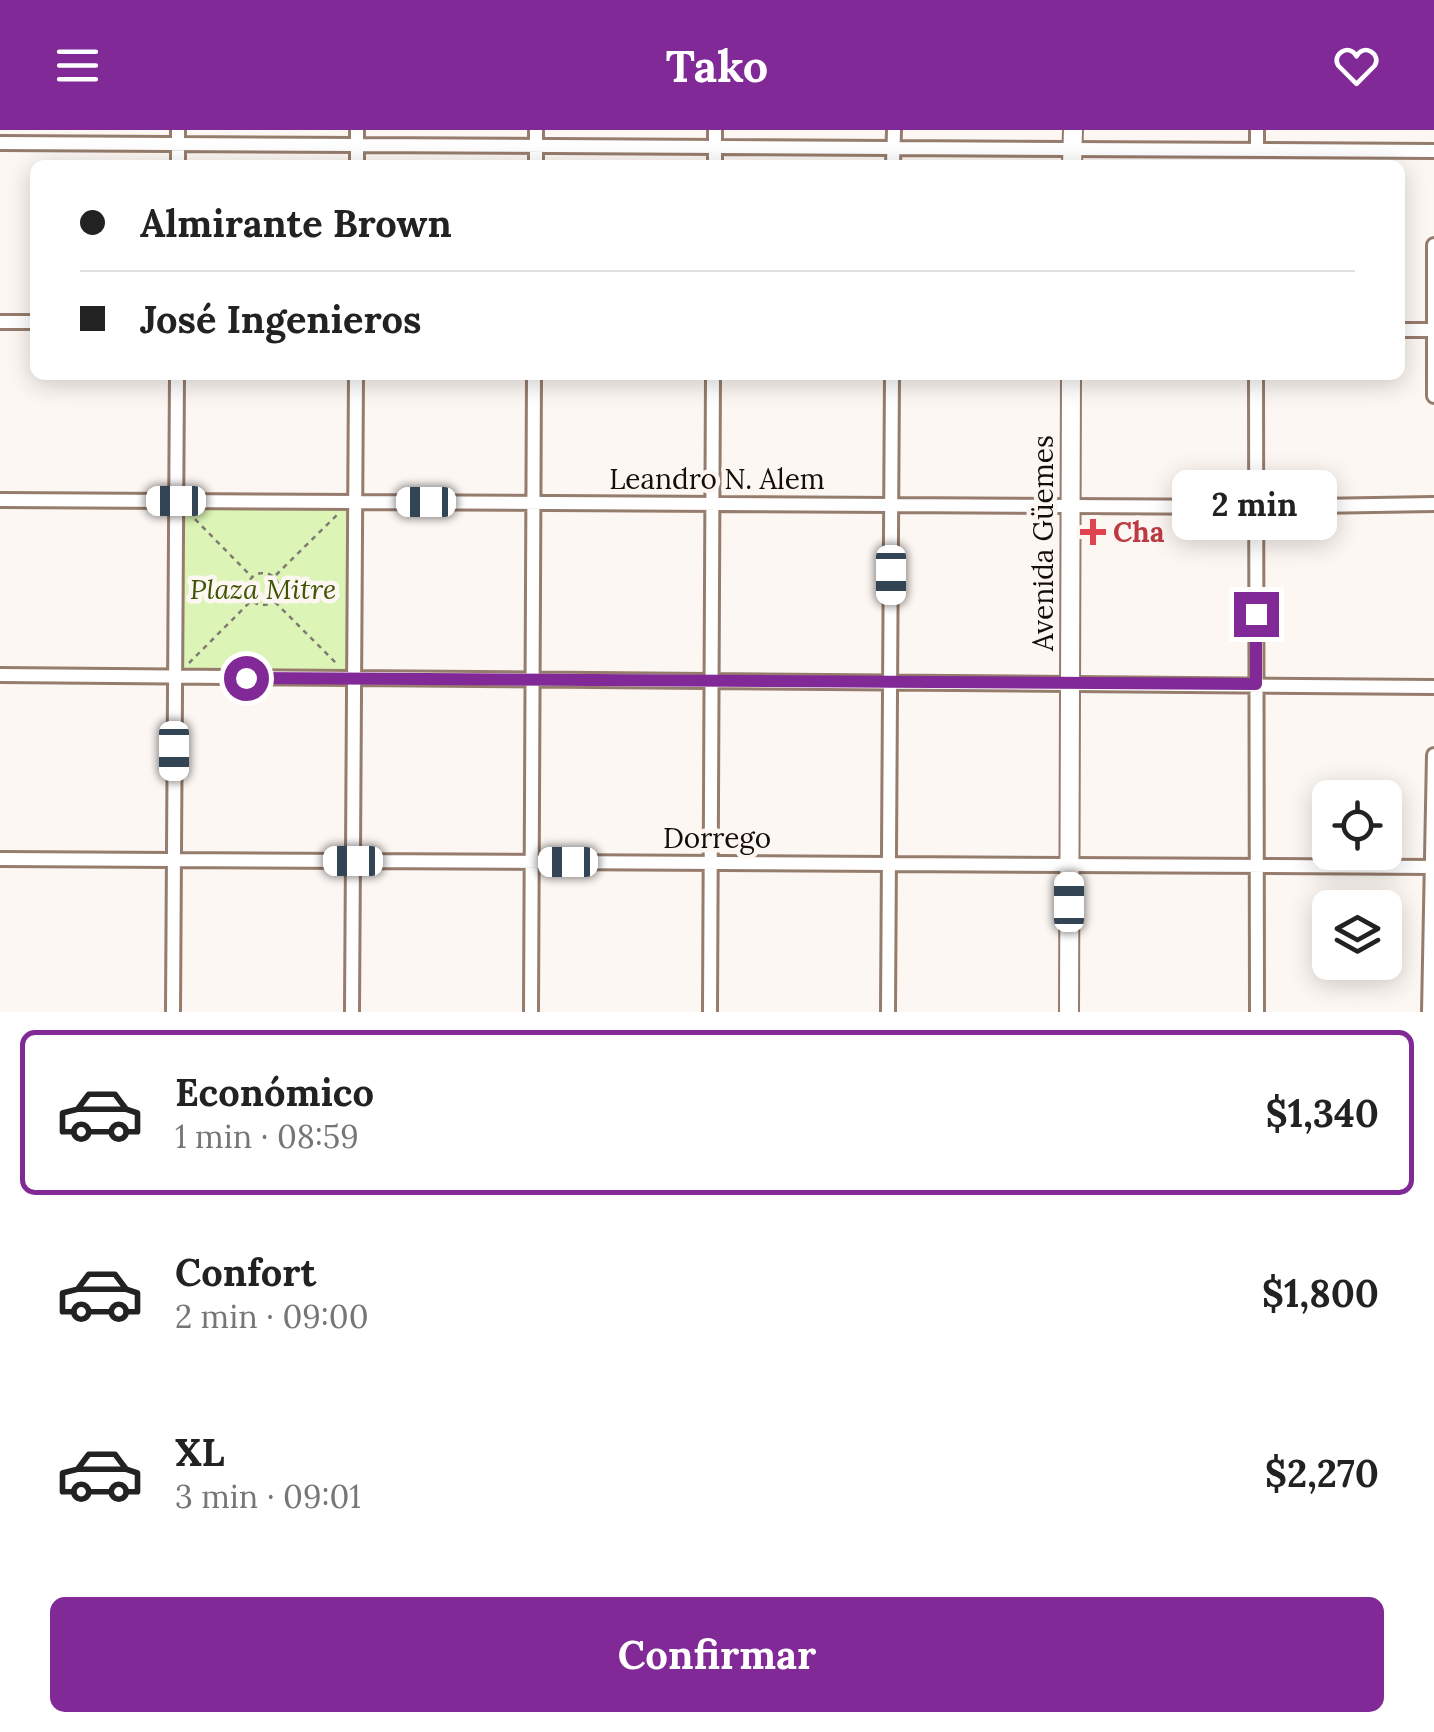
<!DOCTYPE html>
<html lang="es">
<head>
<meta charset="utf-8">
<style>
  :root { --surface:#fff; --page:#f6f6f6; --text:#222; --muted:#767676; --line:#e0e0e0; --accent:#812997 }
  body { margin:0; font-family:Lora,serif; background:var(--page); color:var(--text); height:100vh; display:flex; flex-direction:column; font-size:38px; white-space:nowrap }
  * { box-sizing:border-box; margin:0 }
  p { font-size:32px; color:var(--muted) }
  .icon { flex:none; width:55px; height:55px; fill:none; stroke:currentColor; stroke-width:2; stroke-linecap:round; stroke-linejoin:round }
  .map { position:relative; height:882px; overflow:hidden }
  .side { display:flex; flex-direction:column; background:var(--surface); flex:1 }
  .side>* { flex:none }
  .top-card { position:absolute; left:30px; top:30px; width:1375px; height:220px; border-radius:15px; box-shadow:0 5px 25px #0003; display:grid; align-content:center; height:220px; padding:0 50px; background:var(--surface) }
  .controls { position:absolute; left:1312px; top:650px; display:grid; gap:20px }
  .controls a { display:grid; place-items:center; width:90px; height:90px; border-radius:15px; background:var(--surface); box-shadow:0 5px 25px #0003; font-size:50px }
  .end { position:absolute; width:45px; height:45px; margin:-22px; border:12px solid #812997; background:#fff; box-shadow:0 0 0 5px #fff }
  .from { border-radius:50% }
  .bubble { position:absolute; height:70px; border-radius:15px; background:var(--surface); box-shadow:0 5px 25px #0003; font-size:32px; font-weight:700; line-height:70px; text-align:center }
  .car { position:absolute; width:30px; height:60px; margin:-30px -15px; border-radius:12px; box-shadow:0 0 8px 2px #0007; background:linear-gradient(#fff 24%,#345 0 40%,#fff 0 76%,#345 0 86%,#fff 0) }
  .top-card b { display:flex; align-items:center; gap:35px; height:95px; font-size:38px }
  .top-card b+b { border-top:2px solid var(--line) }
  .top-card i { width:25px; height:25px; background:var(--text) }
  ul { padding:18px 0 0; list-style:none }
  li { display:flex; align-items:center; gap:30px; height:165px; margin:0 20px 15px; padding:0 30px; border:5px solid transparent; border-radius:15px }
  li div { flex:1 }
  li b { display:block; font-size:38px }
  li em { font-style:normal; font-weight:700 }
  li.on { border-color:var(--accent) }
  li>.icon { width:90px; height:90px; stroke-width:1.5 }
  .primary-button { display:flex; gap:20px; margin-top:auto; padding:20px 50px }
  .primary-button a { flex:1; height:115px; border-radius:15px; background:var(--accent); color:#fff; font-size:40px; font-weight:700; line-height:115px; text-align:center }
  header { display:flex; justify-content:space-between; align-items:center; height:130px; padding:0 50px; background:var(--accent); color:#fff; font-size:45px; font-weight:700 }
  .map>svg:first-child { display:block }
  .green { fill:#dcf4b6 }
  .lines { fill:none; stroke-linecap:round; stroke-linejoin:round }
  .minor-casing { stroke:#967c6c; stroke-width:18 }
  .secondary-casing { stroke:#967c6c; stroke-width:22 }
  .path { stroke:#817974; stroke-width:2.5; stroke-dasharray:5 5; stroke-linecap:butt }
  .minor { stroke:#fff; stroke-width:12 }
  .secondary { stroke:#fff; stroke-width:18 }
  .route { stroke:#812997; stroke-width:12 }
  .health-dot { fill:#e0444e; stroke:#fdf7f3; stroke-width:4 }
  .labels { text-anchor:middle; stroke-width:9; stroke-linejoin:round; paint-order:stroke }
  .street-label { font-size:28px; fill:#170d07; stroke:#fdf7f3 }
  .health-label { font-size:28px; font-weight:bold; fill:#be3a42; stroke:#fdf7f3; text-anchor:start }
  .park-label { font-size:28px; font-style:italic; fill:#3f5505; stroke:#fdf7f3 }
</style>
</head>
<body>
<header><svg class="icon" aria-label="menu" viewBox="0 0 24 24"><path d="M4 6h16M4 12h16M4 18h16"/></svg>Tako<svg class="icon" aria-label="heart" viewBox="0 0 24 24"><path d="M12 20l-8-8c-3-5 5-10 8-4 3-6 11-1 8 4z"/></svg></header>
<div class="map">
<svg width="1434" height="882" viewBox="0 0 1434 882">
  <rect width="100%" height="100%" fill="#fdf7f3"/>
  <path class="green" d="M179,372L348,374V546L177,545Z"/>
  <g class="lines">
    <defs>
      <path id="minor" d="M0,13L1434,21
        M1257,20V0
        M178,35V0
        M357,35V0
        M536,35V0
        M715,35V0
        M893,35L894,0
        M1434,115V266
        M0,192H35
        M1400,200H1433
        M1256,245L1257,882
        M0,370L1256,377L1434,374
        M0,545L1434,557
        M0,729L1434,737
        M173,882L177,245
        M352,882L356,245
        M531,882L534,245
        M710,882L713,245
        M888,882L892,245
        M1429,882L1434,625"/>
      <path id="secondary" d="M1072,35L1073,0
        M1069,882L1071,245"/>
    </defs>
    <use href="#minor" class="minor-casing"/>
    <use href="#secondary" class="secondary-casing"/>
    <path class="path" d="M188,382L252,447
      M247 459a16 16 0 1 1 32 0a16 16 0 1 1-32 0Z
      M276,445L338,384
      M275,472L337,534
      M189,533L250,472"/>
    <use href="#minor" class="minor"/>
    <use href="#secondary" class="secondary"/>
  </g>
  <g class="lines">
    <path class="route" d="M246,548L1256,554V484"/>
  </g>
  <path class="health-dot" d="M1088 387h10v10h10v10h-10v10h-10v-10h-10v-10h10z"/>
  <g class="labels">
    <g class="street-label">
      <text x="717" y="359">Leandro N. Alem</text>
      <text transform="translate(1043 413) rotate(-90)" y="10">Avenida Güemes</text>
      <text x="717" y="718">Dorrego</text>
    </g>
    <g class="health-label">
      <text x="1113" y="412">Cha</text>
    </g>
    <g class="park-label">
      <text x="263" y="469">Plaza Mitre</text>
    </g>
  </g>
</svg>
<div class="controls">
<a><svg class="icon" aria-label="locate" viewBox="0 0 24 24"><circle cx="12" cy="12" r="6"/><path d="M12 2v4M12 18v4M2 12h4M18 12h4"/></svg></a>
<a><svg class="icon" aria-label="layers" viewBox="0 0 24 24"><path d="M12 4l9 5-9 5-9-5zM3 14l9 5 9-5"/></svg></a>
</div>
<i class="end from" style="left:246px;top:548px"></i>
<i class="end" style="left:1256px;top:484px"></i>
<div class="bubble" style="left:1172px;top:340px;width:165px">2 min</div>
<i class="car" style="left:176px;top:371px;rotate:270deg"></i>
<i class="car" style="left:426px;top:372px;rotate:270deg"></i>
<i class="car" style="left:891px;top:445px;rotate:180deg"></i>
<i class="car" style="left:174px;top:621px;rotate:180deg"></i>
<i class="car" style="left:353px;top:731px;rotate:270deg"></i>
<i class="car" style="left:568px;top:732px;rotate:270deg"></i>
<i class="car" style="left:1069px;top:772px;rotate:0deg"></i>
<div class="top-card">
<b><i class="from"></i>Almirante Brown</b>
<b><i></i>José Ingenieros</b>
</div>
</div>
<section class="side">
<ul>
<li class="on"><svg class="icon" aria-label="car" viewBox="0 0 24 24"><path d="M5 17H2v-5l4-1 3-4h7l3 4 3 1v5h-3M9 17h6M6 11h13"/><circle cx="7" cy="17" r="2"/><circle cx="17" cy="17" r="2"/></svg><div><b>Económico</b><p>1 min · 08:59</p></div><em>$1,340</em></li>
<li><svg class="icon" aria-label="car" viewBox="0 0 24 24"><path d="M5 17H2v-5l4-1 3-4h7l3 4 3 1v5h-3M9 17h6M6 11h13"/><circle cx="7" cy="17" r="2"/><circle cx="17" cy="17" r="2"/></svg><div><b>Confort</b><p>2 min · 09:00</p></div><em>$1,800</em></li>
<li><svg class="icon" aria-label="car" viewBox="0 0 24 24"><path d="M5 17H2v-5l4-1 3-4h7l3 4 3 1v5h-3M9 17h6M6 11h13"/><circle cx="7" cy="17" r="2"/><circle cx="17" cy="17" r="2"/></svg><div><b>XL</b><p>3 min · 09:01</p></div><em>$2,270</em></li>
</ul>
<div class="primary-button"><a>Confirmar</a></div>
</section>
</body>
</html>
